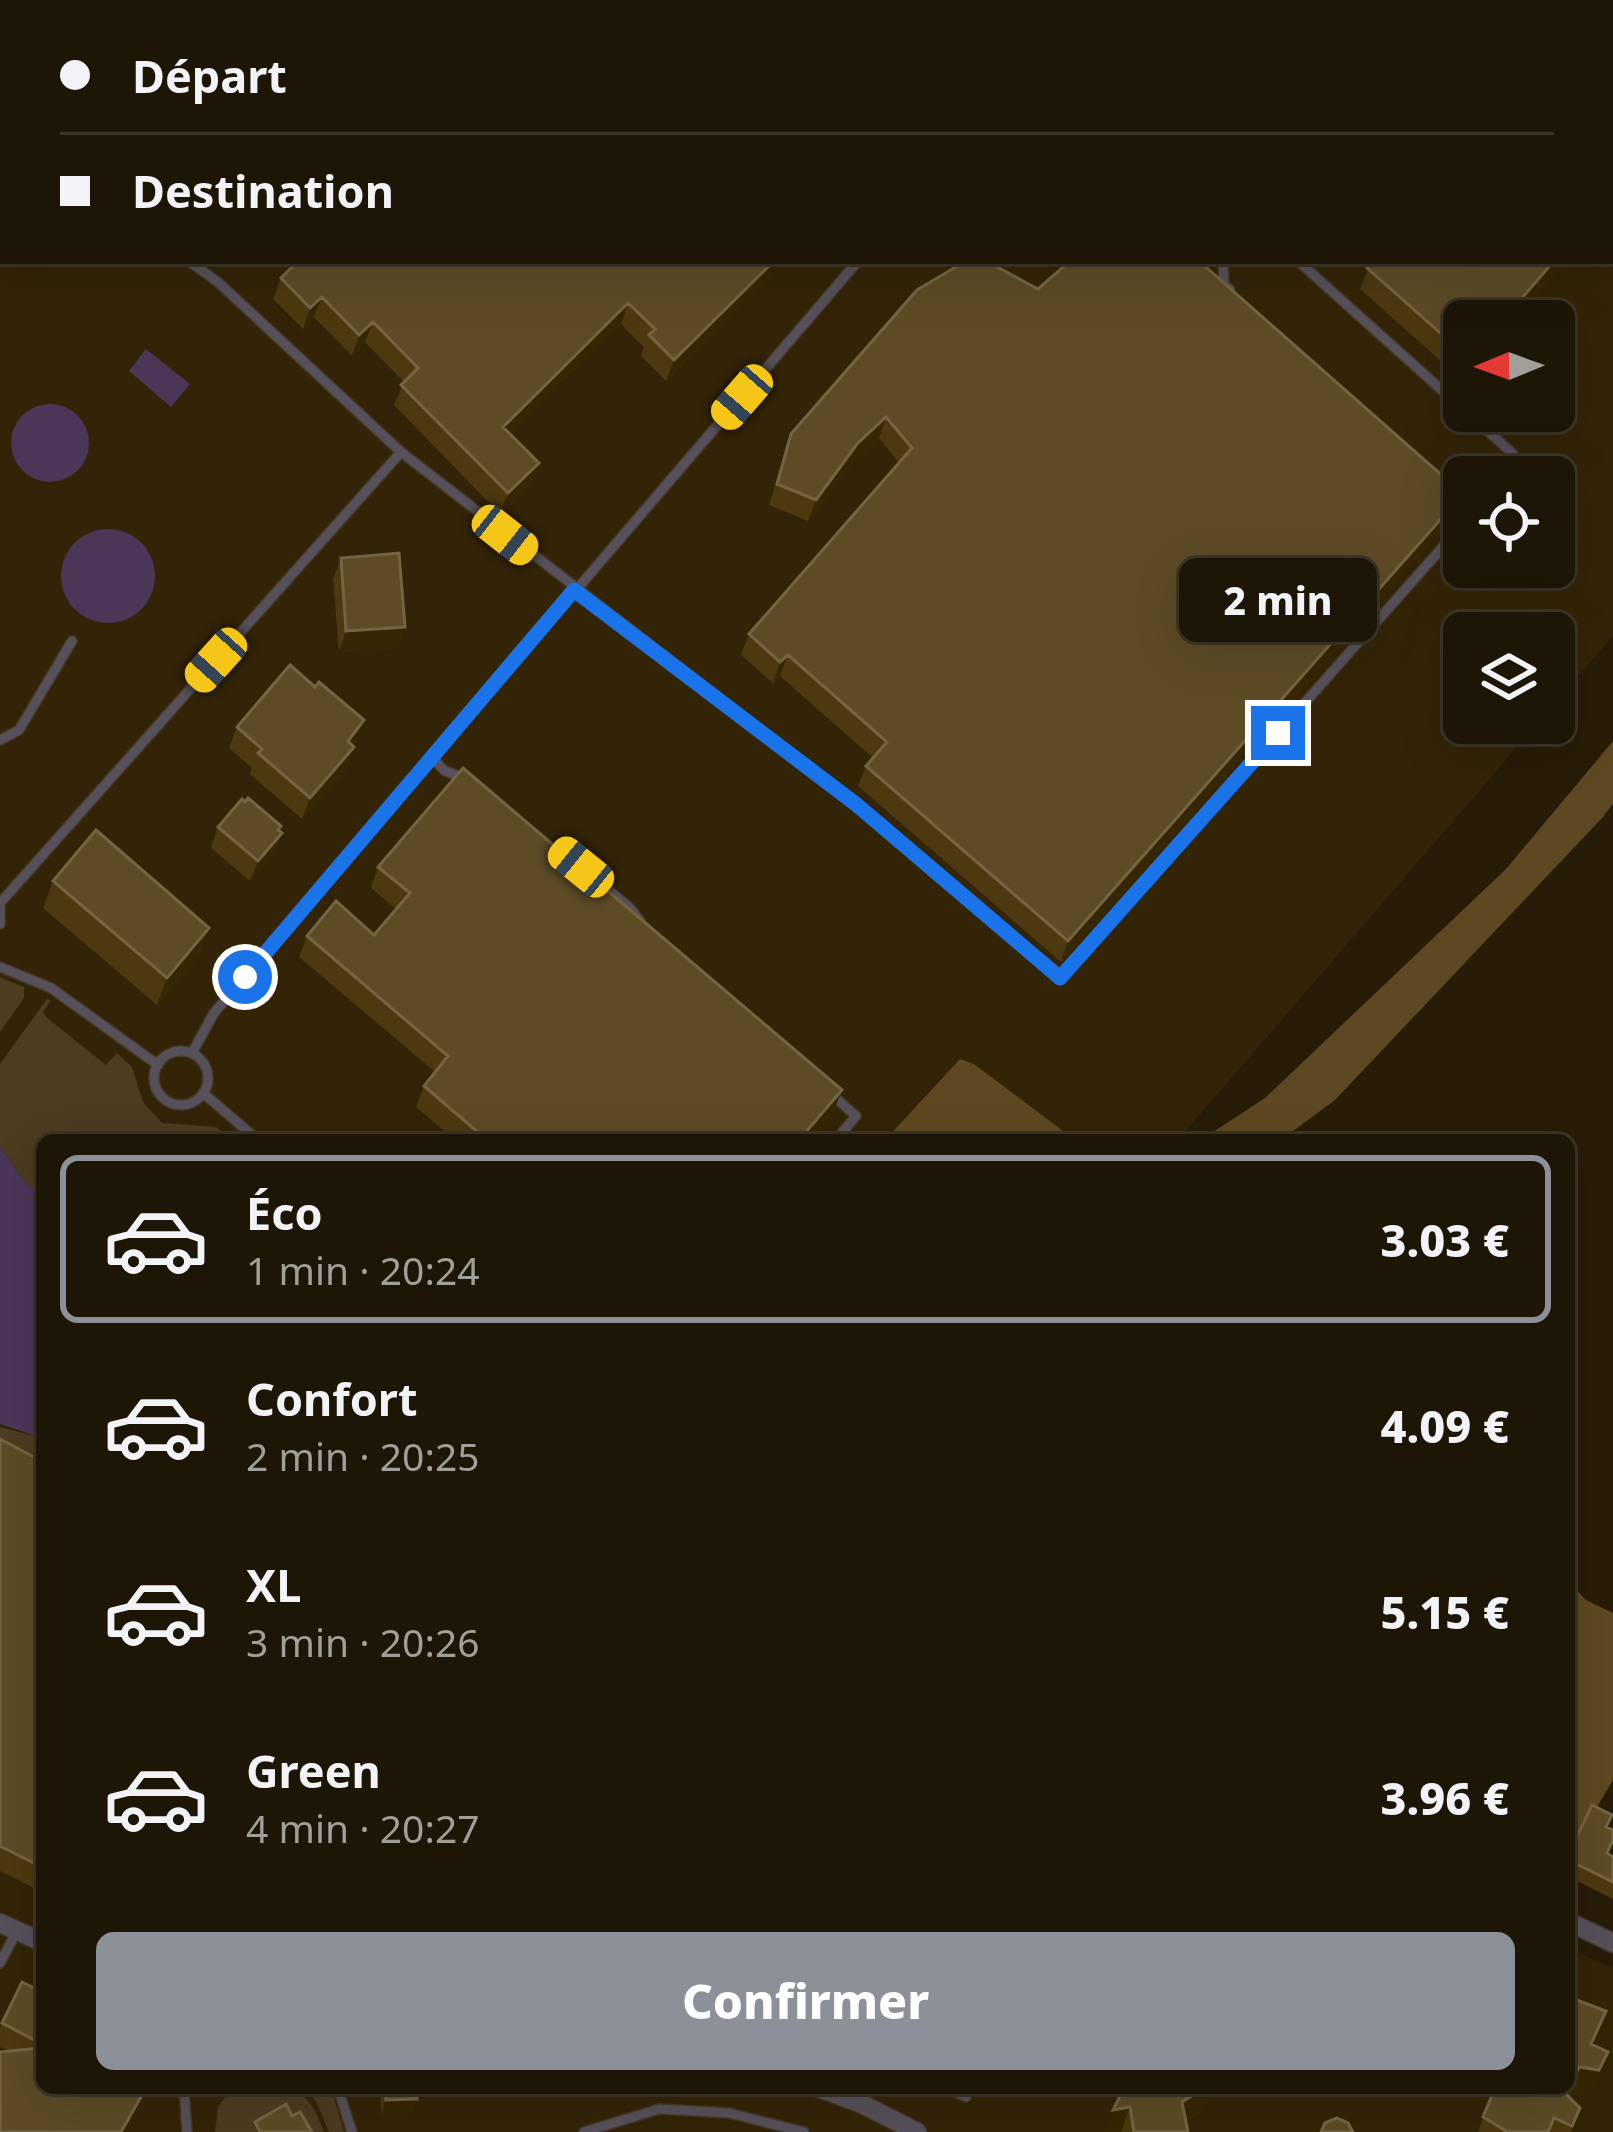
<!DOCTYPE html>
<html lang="fr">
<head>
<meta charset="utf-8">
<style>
  :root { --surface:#1d1505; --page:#251e0f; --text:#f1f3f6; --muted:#a09f9a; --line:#3b3427; --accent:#8c9099 }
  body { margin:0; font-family:"Noto Sans",sans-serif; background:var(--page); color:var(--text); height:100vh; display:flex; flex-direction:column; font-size:45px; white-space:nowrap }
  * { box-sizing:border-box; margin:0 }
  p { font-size:39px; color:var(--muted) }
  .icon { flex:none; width:66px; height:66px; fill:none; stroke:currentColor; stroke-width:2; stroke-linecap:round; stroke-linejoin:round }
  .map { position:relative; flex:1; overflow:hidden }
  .details { position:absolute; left:36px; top:1134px; width:1539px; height:960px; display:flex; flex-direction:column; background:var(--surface); border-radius:18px; box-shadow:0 12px 48px #0002,0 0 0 3px var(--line) }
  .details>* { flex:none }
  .top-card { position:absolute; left:0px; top:0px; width:1614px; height:264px; box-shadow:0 12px 48px #0002,0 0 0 3px var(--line); display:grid; align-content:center; height:264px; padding:0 60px; background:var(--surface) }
  .needle { width:78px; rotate:269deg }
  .buttons { position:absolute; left:1443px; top:300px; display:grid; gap:24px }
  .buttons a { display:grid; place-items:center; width:132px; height:132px; border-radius:18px; background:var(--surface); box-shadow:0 12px 48px #0002,0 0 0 3px var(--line); font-size:60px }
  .end { position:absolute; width:54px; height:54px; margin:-27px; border:15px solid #1a73e8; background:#fff; box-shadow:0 0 0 6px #fff }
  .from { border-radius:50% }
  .bubble { position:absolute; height:84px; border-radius:18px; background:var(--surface); box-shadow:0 12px 48px #0002,0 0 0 3px var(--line); font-size:39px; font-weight:800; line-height:84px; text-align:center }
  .car { position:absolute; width:36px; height:72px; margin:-36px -18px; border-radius:15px; box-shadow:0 0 9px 3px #0007; background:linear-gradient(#f5c518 24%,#345 0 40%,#f5c518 0 76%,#345 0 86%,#f5c518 0) }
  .top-card b { display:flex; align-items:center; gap:42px; height:114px; font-size:45px }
  .top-card b+b { border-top:3px solid var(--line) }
  .top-card i { width:30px; height:30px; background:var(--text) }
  ul { padding:21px 0 0; list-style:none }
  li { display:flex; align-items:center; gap:36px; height:168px; margin:0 24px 18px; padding:0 36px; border:6px solid transparent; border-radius:18px }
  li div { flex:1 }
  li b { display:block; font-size:45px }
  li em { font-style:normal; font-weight:800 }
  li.active { border-color:var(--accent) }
  li>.icon { width:108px; height:108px; stroke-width:1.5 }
  .action { display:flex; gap:24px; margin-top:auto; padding:24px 60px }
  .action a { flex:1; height:138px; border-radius:18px; background:var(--accent); color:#fff; font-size:48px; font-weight:800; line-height:138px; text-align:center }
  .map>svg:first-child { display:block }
  .built { fill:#332407; fill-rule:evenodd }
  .green { fill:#4c3c20 }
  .forest { fill:#5e4821 }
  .water { fill:#4b3658 }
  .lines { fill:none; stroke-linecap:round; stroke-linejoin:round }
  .lane-casing { stroke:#433824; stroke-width:12 }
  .street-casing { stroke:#433824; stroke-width:21 }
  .lane { stroke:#555059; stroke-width:9 }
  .street { stroke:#555059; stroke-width:18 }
  .wall { fill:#4c3910 }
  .shaded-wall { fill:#362603 }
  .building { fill:#5d4b26; stroke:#746442; stroke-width:3 }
  .route { stroke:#1a73e8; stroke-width:15 }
</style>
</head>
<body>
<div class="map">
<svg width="1613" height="2132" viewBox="0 0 1613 2132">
  <rect width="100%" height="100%" fill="#271c07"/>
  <path class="built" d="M437,0H1613V636L1554,704V633H1464V723H1538L1178,1140H1053L960,1059L885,1140H42V2088H1569V1949L1613,1968V2132H0V117L3,261H1611V3H434ZM1464,321H1554V411H1464ZM1464,477H1554V567H1464Z"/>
  <path class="green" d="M0,977L24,987V998L0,1032Z
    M47,999L51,1000L43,1012L46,1017L106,1065L117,1053L132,1067L143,1102L162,1123L216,1127L235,1140H42V1196L23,1180L0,1146V1064Z
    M0,1427L42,1438V1458L0,1438Z
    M232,2088H298L315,2110L324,2132H215L218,2107Z
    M305,2088H331L344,2132H329L316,2101Z"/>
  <path class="forest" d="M1613,741V804L1602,818L1335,1100L1281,1140H1201L1265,1098L1506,869Z
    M960,1059L974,1064L1075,1140H885Z
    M1569,1582L1586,1600L1613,1613V1780L1569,1854Z"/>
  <path class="water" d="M54,0H309L310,3H52Z
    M146,349L190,384L171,407L129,371Z
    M11 443a39 39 0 1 1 78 0a39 39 0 1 1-78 0Z
    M61 576a47 47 0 1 1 94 0a47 47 0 1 1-94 0Z
    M0,1146L23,1180L42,1196V1438L0,1424Z"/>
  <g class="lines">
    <defs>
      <path id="lane" d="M884,0L888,3
        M993,0L994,3
        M1294,3L1297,0
        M189,261L219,283L401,452L857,805L1061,978L1464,523
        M1223,261L1224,284L1230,290
        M1298,261L1464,410
        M1466,411L1513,454L1503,477
        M0,740L19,730L72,641
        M432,758L445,771L464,778
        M577,864L630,908L640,921
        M0,924V903L401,452
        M0,967L51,988L158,1065
        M154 1078a27 27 0 1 1 54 0a27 27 0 1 1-54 0Z
        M192,1053L214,1013L858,261
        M203,1093L258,1140
        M830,1093L856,1116L836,1140
        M0,1963L17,1931
        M184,2088L187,2132
        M338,2088L352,2132
        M947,2088L966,2097
        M584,2132L659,2109L729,2113L804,2132"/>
      <path id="street" d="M1569,1922L1613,1943
        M0,1923L42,1942
        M819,2088L862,2104L917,2132"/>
    </defs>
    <use href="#lane" class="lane-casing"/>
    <use href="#street" class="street-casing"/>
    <use href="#lane" class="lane"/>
    <use href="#street" class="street"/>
  </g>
  <path class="wall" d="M285,261H787L666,381L641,356L644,347L621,324L510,433L531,484L500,514L394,405L404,382L365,342L352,356L314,317L303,329L273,299L281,278L291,268Z
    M1565,261L1512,321H1464V376L1461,379L1360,289L1369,267L1364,261Z
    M917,290L1455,515L1061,962L858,786L866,766L873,758L780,676L773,683L741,655L749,634L899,463L879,438L850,465L808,521L769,505L791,434Z
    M341,558L405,627L397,648L339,651L333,579Z
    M237,727L357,741L353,746L347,768L302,819L250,774L252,768L229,748Z
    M218,827L280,831L282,833L274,854L250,881L211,848Z
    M558,849L590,860L585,872L834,1111L809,1140H455L416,1107L424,1086L435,1072L299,957L307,936L374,935L396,909L371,888L378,867Z
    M53,881L209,928L199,955L157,1005L43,908Z
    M0,1439L42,1461V1892L0,1871Z
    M1608,1828L1613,1830V1842L1608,1853L1613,1857V1899L1569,1877V1848L1571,1849Z
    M22,1982L42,1992V2088H151L126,2132H0L8,2051L0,2047V2028Z
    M1593,2045L1598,2078L1589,2097L1569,2094L1568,2096L1580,2108L1571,2132H1478L1495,2088Z
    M380,2088H416L417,2099L412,2113L381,2114Z
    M1124,2088H1210L1201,2111L1186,2121L1188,2132H1105Z"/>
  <path class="shaded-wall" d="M774,261H787L666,381L674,360Z
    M1554,261H1565L1512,321H1502Z
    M322,297L314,317L303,329L310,308Z
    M628,303L621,324L495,448L503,427Z
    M373,322L365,342L352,356L359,335Z
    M886,417L879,438L850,465L808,521L816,500L857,444Z
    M539,463L531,484L500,514L508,493Z
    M1463,494L1455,515L1061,962L1068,941Z
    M405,627L397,648L339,651L346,631Z
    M788,655L780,676L773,683L780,662Z
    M364,720L357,741L340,761L348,741Z
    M354,747L347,768L302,819L310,798Z
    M281,826L277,838L282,833L274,854L250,881L258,861Z
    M209,928L199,955L157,1005L167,978Z
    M842,1090L834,1111L809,1140H799Z
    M1606,2011L1582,2068L1608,2052L1598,2078L1589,2097L1569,2094L1557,2120L1566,2094Z
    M146,2088H151L126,2132H121Z
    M1204,2088H1210L1201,2111L1172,2129L1182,2102Z
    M417,2099L412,2113L381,2114L386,2100Z
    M1130,2107L1121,2132H1105L1113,2110Z"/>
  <path class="building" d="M445,0H844L847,3H442Z
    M1382,0H1444L1441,3H1380Z
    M1474,0H1613V194L1611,196V3H1472Z
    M298,261H774L674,360L649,335L655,329L628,303L503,427L539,463L508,493L401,385L418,368L373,322L359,335L322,297L310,308L281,278Z
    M966,261H986L1038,289L1070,261H1199L1463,494L1068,941L866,766L887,742L788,655L780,662L749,634L912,448L886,417L857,444L816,500L777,484L791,434L917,290Z
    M1374,261H1554L1502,321H1464V354L1367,268Z
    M399,553L405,627L346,631L341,558Z
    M290,665L315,687L319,682L364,720L348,741L354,747L310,798L258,753L262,749L237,727Z
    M463,768L558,849L565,840L590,860L582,869L842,1090L799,1140H487L424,1086L448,1056L307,936L336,901L374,935L410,893L378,867Z
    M248,798L281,826L278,830L282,833L258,861L218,827L242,799L245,802Z
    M96,830L209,928L167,978L53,881Z
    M0,1439L42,1461V1867L0,1846Z
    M1592,1805L1612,1815L1606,1827L1613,1830V1840L1607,1853L1613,1857V1882L1574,1863L1569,1872V1848L1571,1849Z
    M22,1982L42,1992V2044L2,2023Z
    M1569,1997L1606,2011L1591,2044L1608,2052L1599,2070L1579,2067L1566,2094L1580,2108L1572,2126L1554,2118L1548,2132H1508L1483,2117L1495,2088H1569Z
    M42,2048V2088H146L121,2132H0V2052Z
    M386,2088H416L417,2099L386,2100Z
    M1124,2088H1204L1182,2102L1188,2132H1134L1130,2107L1113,2110Z
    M286,2104L292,2116L300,2112L312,2132H260L255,2122Z
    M1337,2118L1348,2123L1353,2132H1321L1325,2123Z"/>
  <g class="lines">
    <path class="route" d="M245,977L574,590L857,805L1060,978L1278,733"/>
  </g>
</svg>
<div class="buttons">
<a><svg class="needle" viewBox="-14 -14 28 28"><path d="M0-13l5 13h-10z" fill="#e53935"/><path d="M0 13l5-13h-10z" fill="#a09f9a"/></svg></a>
<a><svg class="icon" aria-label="locate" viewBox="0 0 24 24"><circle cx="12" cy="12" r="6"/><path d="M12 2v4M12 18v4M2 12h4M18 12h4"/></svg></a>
<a><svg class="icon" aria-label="layers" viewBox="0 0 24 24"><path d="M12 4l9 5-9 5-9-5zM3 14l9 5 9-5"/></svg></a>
</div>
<i class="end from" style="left:245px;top:977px"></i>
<i class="end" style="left:1278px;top:733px"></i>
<div class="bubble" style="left:1179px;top:558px;width:198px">2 min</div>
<i class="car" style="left:742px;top:397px;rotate:221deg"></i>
<i class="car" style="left:505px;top:535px;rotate:128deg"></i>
<i class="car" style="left:216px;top:660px;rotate:222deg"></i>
<i class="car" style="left:581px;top:867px;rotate:309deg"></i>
<div class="top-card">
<b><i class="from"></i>Départ</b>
<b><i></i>Destination</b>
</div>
<section class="details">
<ul>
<li class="active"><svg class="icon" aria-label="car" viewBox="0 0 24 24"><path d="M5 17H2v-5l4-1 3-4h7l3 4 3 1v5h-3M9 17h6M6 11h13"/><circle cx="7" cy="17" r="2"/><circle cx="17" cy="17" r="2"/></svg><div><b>Éco</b><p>1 min · 20:24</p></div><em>3.03 €</em></li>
<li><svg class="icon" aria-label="car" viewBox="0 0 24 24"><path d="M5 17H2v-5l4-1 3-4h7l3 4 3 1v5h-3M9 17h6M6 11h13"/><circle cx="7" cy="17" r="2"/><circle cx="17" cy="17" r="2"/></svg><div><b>Confort</b><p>2 min · 20:25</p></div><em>4.09 €</em></li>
<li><svg class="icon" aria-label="car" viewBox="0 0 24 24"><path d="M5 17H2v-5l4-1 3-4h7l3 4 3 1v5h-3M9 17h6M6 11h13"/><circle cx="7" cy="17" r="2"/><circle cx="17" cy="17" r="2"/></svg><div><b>XL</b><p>3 min · 20:26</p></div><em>5.15 €</em></li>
<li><svg class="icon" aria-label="car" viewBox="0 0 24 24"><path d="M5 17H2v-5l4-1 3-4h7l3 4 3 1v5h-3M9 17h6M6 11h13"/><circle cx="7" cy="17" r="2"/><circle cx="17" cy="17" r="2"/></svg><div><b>Green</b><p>4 min · 20:27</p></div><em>3.96 €</em></li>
</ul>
<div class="action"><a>Confirmer</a></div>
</section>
</div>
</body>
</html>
